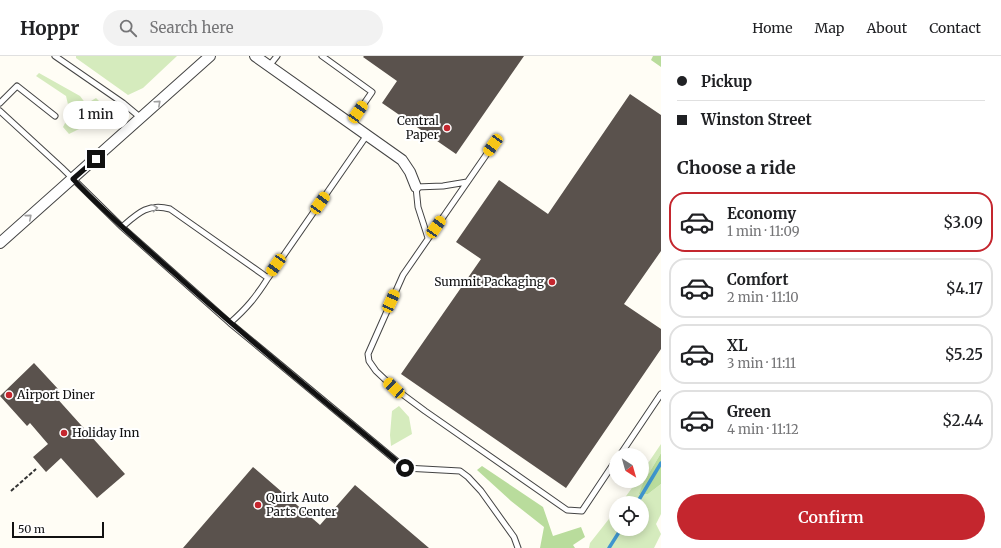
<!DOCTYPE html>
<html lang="en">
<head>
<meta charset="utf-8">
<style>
  :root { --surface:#fff; --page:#f2f2f2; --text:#202124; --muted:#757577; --line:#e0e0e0; --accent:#c4262e }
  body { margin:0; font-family:Merriweather,serif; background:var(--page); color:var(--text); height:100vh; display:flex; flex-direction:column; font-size:15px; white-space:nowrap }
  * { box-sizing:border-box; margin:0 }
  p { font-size:13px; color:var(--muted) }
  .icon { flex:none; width:22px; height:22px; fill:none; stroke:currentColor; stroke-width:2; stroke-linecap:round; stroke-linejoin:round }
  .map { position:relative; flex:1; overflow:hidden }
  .side { display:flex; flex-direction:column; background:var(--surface); width:340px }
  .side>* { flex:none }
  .guide { display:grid; align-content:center; height:88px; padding:0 16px; background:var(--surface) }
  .needle { width:26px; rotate:143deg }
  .buttons { position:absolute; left:609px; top:392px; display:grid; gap:8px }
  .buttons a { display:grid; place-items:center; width:40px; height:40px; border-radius:50%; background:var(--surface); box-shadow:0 2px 10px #0003; font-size:20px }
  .scale { position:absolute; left:12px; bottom:10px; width:92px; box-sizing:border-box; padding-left:4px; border:2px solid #111; border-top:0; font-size:11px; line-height:14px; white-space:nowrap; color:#111; -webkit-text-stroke:3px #fff; paint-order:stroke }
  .end { position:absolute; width:18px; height:18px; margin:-9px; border:5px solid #111; background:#fff; box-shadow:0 0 0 2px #fff }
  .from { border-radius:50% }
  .bubble { position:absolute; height:28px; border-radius:14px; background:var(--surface); box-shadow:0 2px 10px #0003; font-size:13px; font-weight:600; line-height:28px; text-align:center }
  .car { position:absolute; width:12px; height:24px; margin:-12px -6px; border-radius:5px; box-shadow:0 0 3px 1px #0007; background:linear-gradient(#f5c518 24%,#345 0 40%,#f5c518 0 76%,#345 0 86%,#f5c518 0) }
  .guide b { display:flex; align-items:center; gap:14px; height:38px; font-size:15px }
  .guide b+b { border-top:1px solid var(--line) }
  .guide i { width:10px; height:10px; background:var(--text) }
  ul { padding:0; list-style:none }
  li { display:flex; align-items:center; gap:12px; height:60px; margin:0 8px 6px; padding:0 8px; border:2px solid var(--line); border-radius:16px }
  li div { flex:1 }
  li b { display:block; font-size:15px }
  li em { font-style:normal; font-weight:600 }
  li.current { border-color:var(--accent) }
  li>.icon { width:36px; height:36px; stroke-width:1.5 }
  h2 { padding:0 16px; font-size:18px; line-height:48px }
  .cta { display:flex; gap:8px; margin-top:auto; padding:8px 16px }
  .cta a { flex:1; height:46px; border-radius:24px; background:var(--accent); color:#fff; font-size:16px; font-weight:600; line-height:46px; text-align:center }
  header { display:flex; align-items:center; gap:24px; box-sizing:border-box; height:56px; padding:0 20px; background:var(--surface); border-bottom:1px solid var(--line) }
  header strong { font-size:19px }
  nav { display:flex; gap:22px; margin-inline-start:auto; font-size:14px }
  .search { width:280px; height:36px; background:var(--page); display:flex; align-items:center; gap:10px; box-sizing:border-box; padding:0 14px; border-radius:22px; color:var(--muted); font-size:15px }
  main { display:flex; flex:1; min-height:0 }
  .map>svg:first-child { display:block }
  .green { fill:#d5ebbd }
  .forest { fill:#b9dc9c }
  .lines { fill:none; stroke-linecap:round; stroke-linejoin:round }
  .stream { stroke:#3f96cf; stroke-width:3.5 }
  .building { fill:#5a524d }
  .lane-casing { stroke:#444; stroke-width:7 }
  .street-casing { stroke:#444; stroke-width:12 }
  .path { stroke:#333; stroke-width:2; stroke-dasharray:4 2; stroke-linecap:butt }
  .lane { stroke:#fff; stroke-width:5 }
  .street { stroke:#fff; stroke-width:10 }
  .oneway { stroke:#a0a0a0 }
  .route { stroke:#111; stroke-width:5 }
  .poi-dot { fill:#c4262e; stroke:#fff; stroke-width:1.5 }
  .labels { text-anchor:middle; stroke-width:4; stroke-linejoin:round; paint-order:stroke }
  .poi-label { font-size:12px; fill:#111; stroke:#fff; text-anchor:start }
</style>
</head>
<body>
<header>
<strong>Hoppr</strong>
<div class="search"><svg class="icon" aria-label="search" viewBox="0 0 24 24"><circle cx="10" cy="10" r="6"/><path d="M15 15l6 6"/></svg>Search here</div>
<nav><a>Home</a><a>Map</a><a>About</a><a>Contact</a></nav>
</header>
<main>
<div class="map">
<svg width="661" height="492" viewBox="0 0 661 492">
  <rect width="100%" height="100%" fill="#fffdf5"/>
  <path class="green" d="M76,0H177L143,32L128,39L76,2Z
    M39,17L80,40L86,48L96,42L112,58L93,72L83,71L69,78L63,71L70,57L66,40L36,20Z
    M399,350L409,361L412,378L391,390L390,379L392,355Z
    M661,388V397L643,427L640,438H648L661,428V458L656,468L661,478L654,492H589L590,487L616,454V473H642V447H621L637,425H642V416Z"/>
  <path class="forest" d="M653,0H661V11L651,4Z
    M661,397V428L648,438H639L643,427Z
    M482,410L543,451L553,480L581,471L585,481L573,489L575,492H540L544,471L511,445L477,414Z"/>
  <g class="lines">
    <path class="stream" d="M637,447L661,407
      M609,492L621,473"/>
  </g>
  <path class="building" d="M364,0H524L456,98L382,47L397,25L363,1Z
    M630,38L661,59V195L624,248L661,273V293L566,432L401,318L481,203L456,186L499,124L548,158Z
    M34,307L59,334L54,339L125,418L97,442L61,402L46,416L33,401L48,388L30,367L27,370L0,340Z
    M253,411L320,469L355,429L429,492H183Z"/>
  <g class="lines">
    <defs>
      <path id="lane" d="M55,0L123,47L141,62
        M322,0L372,36L350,68
        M269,10L277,0
        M0,47L17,30L55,60
        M0,55L62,112L122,171L230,267L405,412L460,415L468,421L481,435L514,481L518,492
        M493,89L403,219L368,298L369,305L376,315L394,332L425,355L567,454L582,455L616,404
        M122,171C138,157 148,147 170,153L268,222
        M428,182L418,151L416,131L443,130L467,126
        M230,267C247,252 256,241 268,222L367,79
        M620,399L661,338"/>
      <path id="street" d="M255,0L402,104L410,116L416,131
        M0,187L210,0"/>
    </defs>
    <use href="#lane" class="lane-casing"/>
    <use href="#street" class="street-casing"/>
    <path class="path" d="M11,435L36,413"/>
    <use href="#lane" class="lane"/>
    <use href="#street" class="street"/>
  </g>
  <defs><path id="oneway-chevron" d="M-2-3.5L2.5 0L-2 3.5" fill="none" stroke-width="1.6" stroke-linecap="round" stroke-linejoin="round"/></defs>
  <g class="oneway">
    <use href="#oneway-chevron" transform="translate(158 47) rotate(-42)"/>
    <use href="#oneway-chevron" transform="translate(155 152) rotate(-7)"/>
    <use href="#oneway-chevron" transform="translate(29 161) rotate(-41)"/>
  </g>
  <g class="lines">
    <path class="route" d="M96,103L73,123C104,156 139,186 173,216C248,284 327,347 405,412"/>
  </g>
  <g class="poi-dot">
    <circle cx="447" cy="72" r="4"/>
    <circle cx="552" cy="226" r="4"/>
    <circle cx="9" cy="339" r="4"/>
    <circle cx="64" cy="377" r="4"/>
    <circle cx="258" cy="449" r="4"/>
  </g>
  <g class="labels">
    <g class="poi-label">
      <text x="439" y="69" text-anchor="end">Central<tspan x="439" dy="14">Paper</tspan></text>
      <text x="544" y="230" text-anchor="end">Summit Packaging</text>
      <text x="17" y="343">Airport Diner</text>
      <text x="72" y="381">Holiday Inn</text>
      <text x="266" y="446">Quirk Auto<tspan x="266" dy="14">Parts Center</tspan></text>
    </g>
  </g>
</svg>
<div class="buttons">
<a><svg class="needle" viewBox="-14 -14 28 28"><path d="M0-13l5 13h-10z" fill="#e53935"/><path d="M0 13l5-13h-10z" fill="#757577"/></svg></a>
<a><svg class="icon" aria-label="locate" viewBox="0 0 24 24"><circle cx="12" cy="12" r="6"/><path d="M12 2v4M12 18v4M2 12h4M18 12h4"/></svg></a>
</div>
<div class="scale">50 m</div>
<i class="end from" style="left:405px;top:412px"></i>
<i class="end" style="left:96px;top:103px"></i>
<div class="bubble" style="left:63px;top:45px;width:66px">1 min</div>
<i class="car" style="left:358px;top:56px;rotate:34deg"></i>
<i class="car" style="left:493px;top:89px;rotate:216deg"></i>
<i class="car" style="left:320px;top:147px;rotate:35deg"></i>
<i class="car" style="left:436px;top:171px;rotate:35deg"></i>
<i class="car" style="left:276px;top:209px;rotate:215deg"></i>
<i class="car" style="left:391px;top:245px;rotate:24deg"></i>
<i class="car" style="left:394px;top:332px;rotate:313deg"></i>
</div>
<section class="side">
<div class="guide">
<b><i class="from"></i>Pickup</b>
<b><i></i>Winston Street</b>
</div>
<h2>Choose a ride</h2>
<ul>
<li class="current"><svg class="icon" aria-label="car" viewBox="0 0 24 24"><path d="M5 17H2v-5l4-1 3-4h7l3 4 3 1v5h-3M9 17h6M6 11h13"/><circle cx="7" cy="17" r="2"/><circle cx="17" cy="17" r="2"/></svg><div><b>Economy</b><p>1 min · 11:09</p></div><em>$3.09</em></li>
<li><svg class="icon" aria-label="car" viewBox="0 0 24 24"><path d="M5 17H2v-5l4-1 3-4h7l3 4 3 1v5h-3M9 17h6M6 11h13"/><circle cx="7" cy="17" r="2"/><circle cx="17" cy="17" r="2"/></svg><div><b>Comfort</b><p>2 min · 11:10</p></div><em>$4.17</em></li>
<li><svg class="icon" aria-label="car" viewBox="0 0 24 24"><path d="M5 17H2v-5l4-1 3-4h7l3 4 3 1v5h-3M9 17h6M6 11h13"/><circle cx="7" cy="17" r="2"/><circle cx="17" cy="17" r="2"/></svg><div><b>XL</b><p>3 min · 11:11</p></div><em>$5.25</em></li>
<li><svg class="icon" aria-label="car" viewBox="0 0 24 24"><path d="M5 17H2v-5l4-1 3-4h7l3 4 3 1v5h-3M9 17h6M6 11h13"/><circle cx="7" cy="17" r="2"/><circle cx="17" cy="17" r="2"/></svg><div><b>Green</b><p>4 min · 11:12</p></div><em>$2.44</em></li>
</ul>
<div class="cta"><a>Confirm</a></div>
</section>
</main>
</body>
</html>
